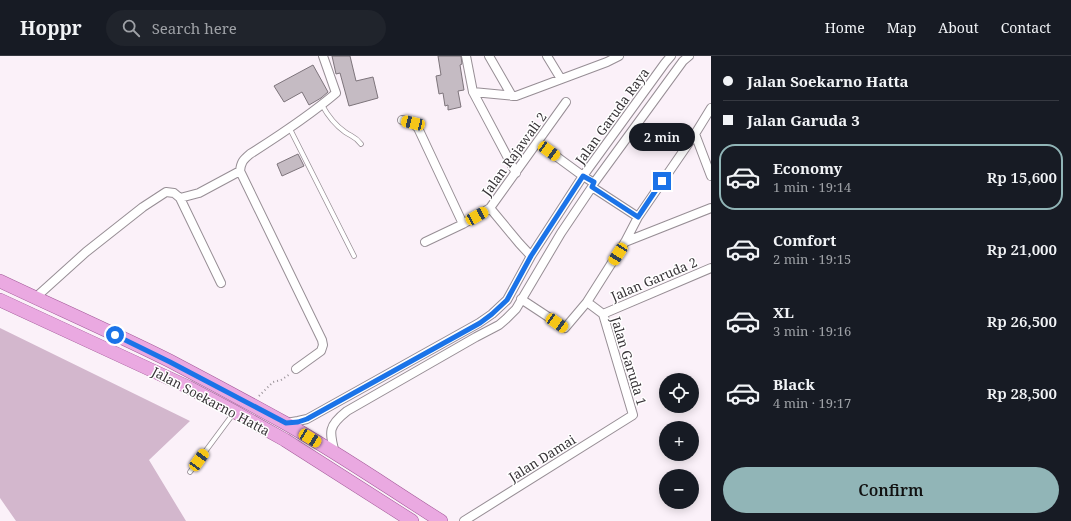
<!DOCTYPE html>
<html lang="en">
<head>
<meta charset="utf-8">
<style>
  :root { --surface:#171b24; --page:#20242c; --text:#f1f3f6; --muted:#9ea1a6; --line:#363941; --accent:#91b5b7 }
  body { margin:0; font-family:"Noto Serif",serif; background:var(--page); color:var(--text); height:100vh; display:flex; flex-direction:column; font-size:15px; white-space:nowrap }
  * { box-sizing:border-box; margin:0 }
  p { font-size:13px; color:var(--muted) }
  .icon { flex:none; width:22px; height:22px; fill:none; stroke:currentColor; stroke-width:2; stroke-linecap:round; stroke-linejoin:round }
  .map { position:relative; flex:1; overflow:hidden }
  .side { display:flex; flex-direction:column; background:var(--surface); width:360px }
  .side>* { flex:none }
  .banner { display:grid; align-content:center; height:88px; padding:0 12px; background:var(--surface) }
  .buttons { position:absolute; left:659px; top:317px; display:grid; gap:8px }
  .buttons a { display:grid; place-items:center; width:40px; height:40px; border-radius:50%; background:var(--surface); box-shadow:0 2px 10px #0003; font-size:20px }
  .end { position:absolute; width:18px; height:18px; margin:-9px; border:5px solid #1a73e8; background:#fff; box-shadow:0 0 0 2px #fff }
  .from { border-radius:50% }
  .bubble { position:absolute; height:28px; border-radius:14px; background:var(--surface); box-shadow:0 2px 10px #0003; font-size:13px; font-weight:600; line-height:28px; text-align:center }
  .car { position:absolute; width:12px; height:24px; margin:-12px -6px; border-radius:5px; box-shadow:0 0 3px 1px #0007; background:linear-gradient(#f5c518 24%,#345 0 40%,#f5c518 0 76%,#345 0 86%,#f5c518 0) }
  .banner b { display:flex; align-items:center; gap:14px; height:38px; font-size:15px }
  .banner b+b { border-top:1px solid var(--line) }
  .banner i { width:10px; height:10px; background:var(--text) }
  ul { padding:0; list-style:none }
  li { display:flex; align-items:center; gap:12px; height:66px; margin:0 8px 6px; padding:0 4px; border:2px solid transparent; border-radius:16px }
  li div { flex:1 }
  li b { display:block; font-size:15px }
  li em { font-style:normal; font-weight:600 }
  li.selected { border-color:var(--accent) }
  li>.icon { width:36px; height:36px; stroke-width:1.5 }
  .primary-button { display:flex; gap:8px; margin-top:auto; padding:8px 12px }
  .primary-button a { flex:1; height:46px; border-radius:24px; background:var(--accent); color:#111; font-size:16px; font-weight:600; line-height:46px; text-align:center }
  header { display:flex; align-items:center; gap:24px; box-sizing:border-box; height:56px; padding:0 20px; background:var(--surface); border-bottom:1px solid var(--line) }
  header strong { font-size:19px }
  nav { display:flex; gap:22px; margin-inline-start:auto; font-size:14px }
  .search { width:280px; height:36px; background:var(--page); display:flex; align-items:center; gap:10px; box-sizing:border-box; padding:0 14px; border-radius:22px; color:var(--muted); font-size:15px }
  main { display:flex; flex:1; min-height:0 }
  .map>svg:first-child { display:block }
  .green { fill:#d3b7cd }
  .building { fill:#c5bbc3; stroke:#7d747b }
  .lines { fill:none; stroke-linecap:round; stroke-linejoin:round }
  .lane-casing { stroke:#978e95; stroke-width:5.5 }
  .street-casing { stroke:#978e95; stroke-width:10 }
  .primary-casing { stroke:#a35b99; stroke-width:14 }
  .path { stroke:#9b949a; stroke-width:2; stroke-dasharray:1 3; stroke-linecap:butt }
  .lane { stroke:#fff; stroke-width:4 }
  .street { stroke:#fff; stroke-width:8 }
  .primary { stroke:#eaa9e1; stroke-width:13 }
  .route { stroke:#1a73e8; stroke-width:5 }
  .labels { text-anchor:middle; stroke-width:3; stroke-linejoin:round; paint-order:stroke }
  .street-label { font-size:13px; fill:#383438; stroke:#fff }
</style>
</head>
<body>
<header>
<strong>Hoppr</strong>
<div class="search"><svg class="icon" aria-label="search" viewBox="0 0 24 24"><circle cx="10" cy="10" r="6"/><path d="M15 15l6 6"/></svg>Search here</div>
<nav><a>Home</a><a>Map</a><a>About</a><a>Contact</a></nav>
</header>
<main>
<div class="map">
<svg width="711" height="465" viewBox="0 0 711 465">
  <rect width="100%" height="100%" fill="#fbf1f9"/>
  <path class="green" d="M0,272L190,365L149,404L186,465H16L0,442Z"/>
  <path class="building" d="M332,0H350L356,25L373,21L378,42L349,50L340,17L336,18Z
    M438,0H461L462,8L460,9L464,34L458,35L461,51L448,54V49L445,50L443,37L439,38L436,20L441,19Z
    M313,9L328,36L321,42L309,49L302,36L284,46L274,30Z
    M298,98L304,110L282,120L277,108Z"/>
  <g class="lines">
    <defs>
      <path id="lane" d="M322,49C328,60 335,69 345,76C352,81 355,80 361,88
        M290,73L354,200
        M190,416L233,358"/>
      <path id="street" d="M466,0L473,36L516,117
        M489,0L512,40
        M547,0L561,23
        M473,36L516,40L607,6L619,0
        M402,64L413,67L418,72L463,168
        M695,78L711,120
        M538,87L583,120L594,127
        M592,131L638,161
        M180,142L199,137L240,115
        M425,186L463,168L490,152
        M625,186L711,152
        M531,200L519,187L490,152L566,46
        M35,242L86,196L143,151L166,136L174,137L180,142L221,227
        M521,243L565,272L587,246L625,186L638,161L695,78L711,52
        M587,246L603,258
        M603,258L711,212
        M296,313L321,295L323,289L322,284L240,115C241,106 243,104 250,98C280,79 309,60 336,37L323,0
        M286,367L298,365L307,363L479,267L492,258L507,244L531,200L583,120L665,7L671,0
        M335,397C329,375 328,370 347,355L476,281L499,269L506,263L516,253L561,177L592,131L594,127L683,5L689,0
        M464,465L633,359L603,258"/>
      <path id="primary" d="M0,225C57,252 114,277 170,305C208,325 247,346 285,367C338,397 389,432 441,465
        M0,244L188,331L235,356L285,384L412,465"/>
    </defs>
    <use href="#lane" class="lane-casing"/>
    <use href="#street" class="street-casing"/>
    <use href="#primary" class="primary-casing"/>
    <path class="path" d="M259,340L273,326L281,324L290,318"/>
    <use href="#lane" class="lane"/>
    <use href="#street" class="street"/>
    <use href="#primary" class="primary"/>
  </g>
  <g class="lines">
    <path class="route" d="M115,279L170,306L286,367L298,366L307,363L480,267L492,258L507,244L531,200L583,120L594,126L592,131L638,161L662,125"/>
  </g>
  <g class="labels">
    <g class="street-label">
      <text transform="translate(612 60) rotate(-54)" y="5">Jalan Garuda Raya</text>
      <text transform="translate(514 98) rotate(-54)" y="5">Jalan Rajawali 2</text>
      <text transform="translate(654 223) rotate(-23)" y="5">Jalan Garuda 2</text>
      <text transform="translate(629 305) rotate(73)" y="5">Jalan Garuda 1</text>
      <text transform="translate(211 345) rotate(28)" y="5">Jalan Soekarno Hatta</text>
      <text transform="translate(542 402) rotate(-32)" y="5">Jalan Damai</text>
    </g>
  </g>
</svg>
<div class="buttons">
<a><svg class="icon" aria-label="locate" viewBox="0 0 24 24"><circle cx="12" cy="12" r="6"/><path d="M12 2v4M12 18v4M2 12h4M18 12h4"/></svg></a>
<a>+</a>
<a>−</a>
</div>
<i class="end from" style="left:115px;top:279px"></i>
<i class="end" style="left:662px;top:125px"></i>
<div class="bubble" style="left:629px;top:67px;width:66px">2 min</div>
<i class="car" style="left:413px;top:67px;rotate:283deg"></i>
<i class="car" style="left:549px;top:95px;rotate:126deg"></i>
<i class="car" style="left:477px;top:160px;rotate:61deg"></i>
<i class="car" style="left:618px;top:198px;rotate:213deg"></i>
<i class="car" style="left:557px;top:267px;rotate:124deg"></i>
<i class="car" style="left:310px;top:382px;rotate:121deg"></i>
<i class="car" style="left:199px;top:404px;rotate:36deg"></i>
</div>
<section class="side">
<div class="banner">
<b><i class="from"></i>Jalan Soekarno Hatta</b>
<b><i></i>Jalan Garuda 3</b>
</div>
<ul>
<li class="selected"><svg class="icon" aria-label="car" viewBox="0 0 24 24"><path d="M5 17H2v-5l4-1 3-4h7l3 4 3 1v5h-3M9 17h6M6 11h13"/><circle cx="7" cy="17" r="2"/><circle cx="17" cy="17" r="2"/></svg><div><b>Economy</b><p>1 min · 19:14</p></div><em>Rp 15,600</em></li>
<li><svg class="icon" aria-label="car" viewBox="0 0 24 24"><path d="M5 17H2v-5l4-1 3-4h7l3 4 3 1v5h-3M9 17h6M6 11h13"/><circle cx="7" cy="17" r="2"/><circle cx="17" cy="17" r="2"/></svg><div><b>Comfort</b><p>2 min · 19:15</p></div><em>Rp 21,000</em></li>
<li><svg class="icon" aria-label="car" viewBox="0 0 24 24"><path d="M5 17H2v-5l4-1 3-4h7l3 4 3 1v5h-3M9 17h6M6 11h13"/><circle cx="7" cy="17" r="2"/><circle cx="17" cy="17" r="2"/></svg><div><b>XL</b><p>3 min · 19:16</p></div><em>Rp 26,500</em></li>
<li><svg class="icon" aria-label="car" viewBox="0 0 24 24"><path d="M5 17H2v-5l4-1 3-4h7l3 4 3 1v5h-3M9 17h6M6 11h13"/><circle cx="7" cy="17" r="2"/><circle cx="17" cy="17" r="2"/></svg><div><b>Black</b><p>4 min · 19:17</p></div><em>Rp 28,500</em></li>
</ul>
<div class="primary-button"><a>Confirm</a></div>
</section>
</main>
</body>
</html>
